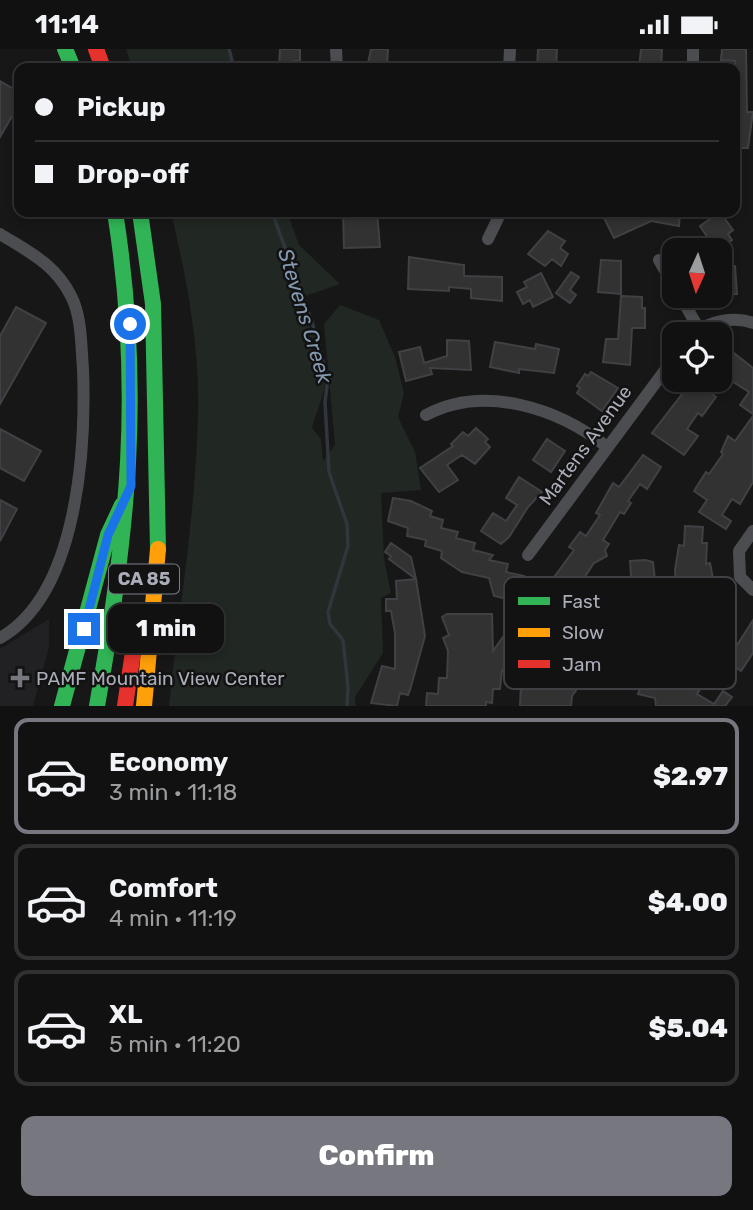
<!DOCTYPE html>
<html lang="en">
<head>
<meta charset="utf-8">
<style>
  :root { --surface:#111112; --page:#1a1a1b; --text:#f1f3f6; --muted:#9c9d9f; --line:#303132; --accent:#77787f }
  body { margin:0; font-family:Rubik,sans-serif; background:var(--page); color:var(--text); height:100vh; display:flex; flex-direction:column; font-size:26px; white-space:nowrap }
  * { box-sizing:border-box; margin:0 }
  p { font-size:23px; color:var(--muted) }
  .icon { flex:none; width:38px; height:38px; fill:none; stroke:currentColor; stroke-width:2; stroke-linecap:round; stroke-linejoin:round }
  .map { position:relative; height:657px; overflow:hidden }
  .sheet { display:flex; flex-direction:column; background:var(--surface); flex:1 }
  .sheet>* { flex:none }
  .banner { position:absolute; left:14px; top:14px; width:726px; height:154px; border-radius:14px; box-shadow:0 4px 10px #0003,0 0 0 2px var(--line); display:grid; align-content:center; height:154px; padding:0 21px; background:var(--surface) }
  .needle { width:46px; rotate:183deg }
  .tools { position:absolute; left:662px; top:189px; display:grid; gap:14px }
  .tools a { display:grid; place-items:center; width:70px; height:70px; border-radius:14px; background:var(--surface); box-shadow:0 4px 10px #0003,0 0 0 2px var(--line); font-size:35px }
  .end { position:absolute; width:32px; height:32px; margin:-16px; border:9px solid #1a73e8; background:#fff; box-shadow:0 0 0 4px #fff }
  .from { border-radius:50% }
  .bubble { position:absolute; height:49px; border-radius:14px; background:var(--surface); box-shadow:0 4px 10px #0003,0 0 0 2px var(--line); font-size:23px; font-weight:800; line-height:49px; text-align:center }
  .banner b { display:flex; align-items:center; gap:24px; height:66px; font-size:26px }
  .banner b+b { border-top:2px solid var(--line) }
  .banner i { width:18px; height:18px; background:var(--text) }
  ul { padding:12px 0 0; list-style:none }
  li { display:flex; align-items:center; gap:21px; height:116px; margin:0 14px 10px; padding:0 7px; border:4px solid var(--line); border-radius:14px }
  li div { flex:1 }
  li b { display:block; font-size:26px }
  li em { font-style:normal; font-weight:800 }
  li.on { border-color:var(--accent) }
  li>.icon { width:63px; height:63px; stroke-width:1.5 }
  .action { display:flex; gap:14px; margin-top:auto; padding:14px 21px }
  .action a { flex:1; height:80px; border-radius:14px; background:var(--accent); color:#fff; font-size:28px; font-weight:800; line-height:80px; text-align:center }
  .status { display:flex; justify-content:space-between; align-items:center; height:49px; padding:0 35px; background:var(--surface); direction:ltr }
  .status svg { height:19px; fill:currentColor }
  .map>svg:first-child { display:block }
  .built { fill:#212123 }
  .green { fill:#212722 }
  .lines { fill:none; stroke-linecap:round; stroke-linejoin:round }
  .stream { stroke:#2f363c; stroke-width:3.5 }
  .building { fill:#323233; stroke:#404144; stroke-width:2 }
  .street { stroke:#4c4d50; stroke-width:12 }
  .fast { stroke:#30b455; stroke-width:16 }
  .slow { stroke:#ff9f0a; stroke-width:16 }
  .jam { stroke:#e5322d; stroke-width:16 }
  .route { stroke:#1a73e8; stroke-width:9 }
  .poi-dot { fill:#77787f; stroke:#121213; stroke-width:2.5 }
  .labels { text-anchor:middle; stroke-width:5; stroke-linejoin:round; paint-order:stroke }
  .shield { fill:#121213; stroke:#7c7e86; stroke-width:2 }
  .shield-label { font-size:18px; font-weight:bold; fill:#aaadb7 }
  .street-label { font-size:19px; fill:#aaadb7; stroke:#121213 }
  .poi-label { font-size:19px; fill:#aaadb7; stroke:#121213; text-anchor:start }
  .water-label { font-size:21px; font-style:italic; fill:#8499af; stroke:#121213 }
  .key { fill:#121213; stroke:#404044; stroke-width:2 }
  .key-label { font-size:19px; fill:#aaadb7 }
</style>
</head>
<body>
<div class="status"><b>11:14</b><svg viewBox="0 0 49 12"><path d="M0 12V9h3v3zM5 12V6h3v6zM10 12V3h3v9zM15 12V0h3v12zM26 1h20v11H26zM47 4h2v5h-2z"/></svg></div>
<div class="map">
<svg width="753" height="657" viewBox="0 0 753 657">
  <rect width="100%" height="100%" fill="#171718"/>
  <path class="built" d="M49,570V598L33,657H0V600Z"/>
  <path class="green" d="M126,0H230L236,19H132Z
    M171,163H287L299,196L340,235L297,250C308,272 329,317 324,341C321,354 315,366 312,379L321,390L323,412L335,396L324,275L340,256L379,271L395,308L404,344L398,368L415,403L421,441L381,444L384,510L391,544L381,549L383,604L355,648L356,657H169C179,560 196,462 198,364C200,297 186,227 171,163Z"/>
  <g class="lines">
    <path class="stream" d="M229,0L234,19
      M272,163L312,273L328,329L325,353L329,423L347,475L348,497L328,563L330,575L343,591L348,638L347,657"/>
  </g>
  <path class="building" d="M280,0H300V12H294L293,19H279Z
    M371,0H388L387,19H367Z
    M538,0H557L556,19H537Z
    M641,0H662L661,19H639Z
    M722,0H746L747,63H753L748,99H735V12L721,11Z
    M0,32L19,43V55L0,88Z
    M343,163H377L380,198L344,199Z
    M616,163H680L679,177L651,172L614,189L604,169Z
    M720,163L733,181L728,185L732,191L721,199L714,190L710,192L700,177Z
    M548,182L565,192L560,199L568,205L561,217L552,210L545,217L528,205Z
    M409,208L464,216V227L502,228V252L471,249V240L449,238V242L408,240Z
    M601,211L621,212V245L598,243Z
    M735,217L737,245L719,246V218Z
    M571,223L579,228L570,241L576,246L570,254L556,244Z
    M541,224L553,248L533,258L530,251L523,255L517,243L527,238L524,233Z
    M621,247L642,248V259H645V279H632L630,316L603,313L606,290H618Z
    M16,258L46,274L0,355V287Z
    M447,291L469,292L471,321L430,319L432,325L406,332L399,303L420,298L424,314L447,307Z
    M495,293L535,300L536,295L559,300L554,324L519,320V324L490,318Z
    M725,297L753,319V365L740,356L749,343L719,324V306Z
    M591,323L618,339L602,362L577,344L580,339L577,337L585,325L588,327Z
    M693,331L716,348L702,367L698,364L687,380L698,387L684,406L652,384Z
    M753,367V433L740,455L732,450L722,466L731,472L726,480L699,463L707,451L694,442L706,423L709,425L723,405L721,403L728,387L735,392Z
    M476,379L488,390L485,393L490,398L475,415L462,406L447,416L458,431L439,443L420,419L453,397L451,395L463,383L468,387Z
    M0,380L41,402L24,432L0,419Z
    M547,390L565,402L551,423L533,411Z
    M643,406L661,418L647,440L640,435L628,452L631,454L624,465L620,463L603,491L609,495L605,501L607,507L594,514L564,559L573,561L571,571L590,575L594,579L593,583L607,586L606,592L612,593L598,612L572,606L575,591L556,587L558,581L538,577L541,564H556V560L494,547L489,529L462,523L441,509L442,502L425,497L426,491L407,487L408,479L388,472L393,449L411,452L432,462L430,467L443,471L441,479L458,483L456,489L475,494L473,501L493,506L489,511L508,515L506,523L524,527L523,532L546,539L574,501L569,498L580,483L586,487L600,466L596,464L613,434L619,438Z
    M519,428L542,443L528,458L509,488L501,495L481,482L493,464L506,472L517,456L506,449Z
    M0,451L17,460L0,492Z
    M685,477L703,478L702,494H707L706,515L710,514L717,551L696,558L688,533L676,537L675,521L679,496L684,497Z
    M391,494L411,508L416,530L389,510L391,507L385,503Z
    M645,511L653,513L655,531H646V540L632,541L630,512Z
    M416,530L425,587L410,641L408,646L400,644L397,657L371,654L382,617L395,620V584L391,562H386V550H397L396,532Z
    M712,560L728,571L722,579L726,582L715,597L711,594L691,623L705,633L697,645L714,655L723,642L732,648L725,657H656L655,649L638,645L640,639L622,635L624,629L605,625L613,593L633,600L632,605L647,608L655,598L680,615L698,590L693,586Z
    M447,565H492L493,602L510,578L523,585L521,588L525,591L516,604L514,622L502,621L500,640H493L492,654L486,653V657H426L427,644L438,645L439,629H447L448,602L443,589L449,586L442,568Z
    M753,571V604L741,622L727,612Z
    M537,613H565L582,625L585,629L572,647L571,657H520L521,635L533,636V620H538Z"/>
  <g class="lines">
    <path class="street" d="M336,0L337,19
      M509,19L510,0
      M693,19V0
      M0,185C29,203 55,215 71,247C82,268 81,297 83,320C86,400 78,545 0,589
      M488,190L501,163
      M659,211L674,237
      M680,247L699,280
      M694,285C708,272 735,267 753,274
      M426,366C484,335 558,359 607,398
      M753,482L739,502L740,528L753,541
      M528,506L674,309"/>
    <path class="fast" d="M65,0L73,19
      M140,163L153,255L158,500
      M62,657L108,486L122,456
      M97,657C128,483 143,339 115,163"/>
    <path class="slow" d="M144,657L158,500"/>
    <path class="jam" d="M96,0L103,19
      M125,657L138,569"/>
  </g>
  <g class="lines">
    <path class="route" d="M84,580L108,486L131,437L130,275"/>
  </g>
  <path class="poi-dot" d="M16.5 618.5h7v7h7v7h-7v7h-7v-7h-7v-7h7z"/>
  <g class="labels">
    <rect class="shield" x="109" y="515.5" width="70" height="29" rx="5"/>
    <g class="shield-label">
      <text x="144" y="536">CA 85</text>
    </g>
    <g class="street-label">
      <text transform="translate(585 396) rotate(-54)" y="7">Martens Avenue</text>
    </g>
    <g class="poi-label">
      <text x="36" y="636">PAMF Mountain View Center</text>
    </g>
    <g class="water-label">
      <text transform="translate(305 267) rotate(73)" y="7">Stevens Creek</text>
    </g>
  </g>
  <rect x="504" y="528" width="232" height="112" rx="10" class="key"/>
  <rect x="518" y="548" width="32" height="8" fill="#30b455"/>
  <rect x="518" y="579" width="32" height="9" fill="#ff9f0a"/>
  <rect x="518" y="611" width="32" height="8" fill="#e5322d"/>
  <g class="key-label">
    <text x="562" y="559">Fast</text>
    <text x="562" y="590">Slow</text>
    <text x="562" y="622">Jam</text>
  </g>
</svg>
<div class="tools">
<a><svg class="needle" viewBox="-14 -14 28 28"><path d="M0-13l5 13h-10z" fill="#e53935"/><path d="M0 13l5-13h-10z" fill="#9c9d9f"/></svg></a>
<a><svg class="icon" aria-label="locate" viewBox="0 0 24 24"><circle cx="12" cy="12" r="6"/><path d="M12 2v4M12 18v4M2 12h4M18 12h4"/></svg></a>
</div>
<i class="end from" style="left:130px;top:275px"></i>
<i class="end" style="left:84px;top:580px"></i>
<div class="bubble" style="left:108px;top:555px;width:116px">1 min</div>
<div class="banner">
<b><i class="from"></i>Pickup</b>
<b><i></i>Drop-off</b>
</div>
</div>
<section class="sheet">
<ul>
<li class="on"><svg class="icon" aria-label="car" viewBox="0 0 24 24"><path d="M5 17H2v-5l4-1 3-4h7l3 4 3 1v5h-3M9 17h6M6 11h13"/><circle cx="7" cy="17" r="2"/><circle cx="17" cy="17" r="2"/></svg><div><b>Economy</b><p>3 min · 11:18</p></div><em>$2.97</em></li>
<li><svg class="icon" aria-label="car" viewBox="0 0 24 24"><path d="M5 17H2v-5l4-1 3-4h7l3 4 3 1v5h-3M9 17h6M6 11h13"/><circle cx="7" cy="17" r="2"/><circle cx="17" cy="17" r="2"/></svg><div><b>Comfort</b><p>4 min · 11:19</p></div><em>$4.00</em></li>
<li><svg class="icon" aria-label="car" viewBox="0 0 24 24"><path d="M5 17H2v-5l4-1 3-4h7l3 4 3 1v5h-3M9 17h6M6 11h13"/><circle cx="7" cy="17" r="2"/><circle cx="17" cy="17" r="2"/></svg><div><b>XL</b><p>5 min · 11:20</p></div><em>$5.04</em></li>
</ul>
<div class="action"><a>Confirm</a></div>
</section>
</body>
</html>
